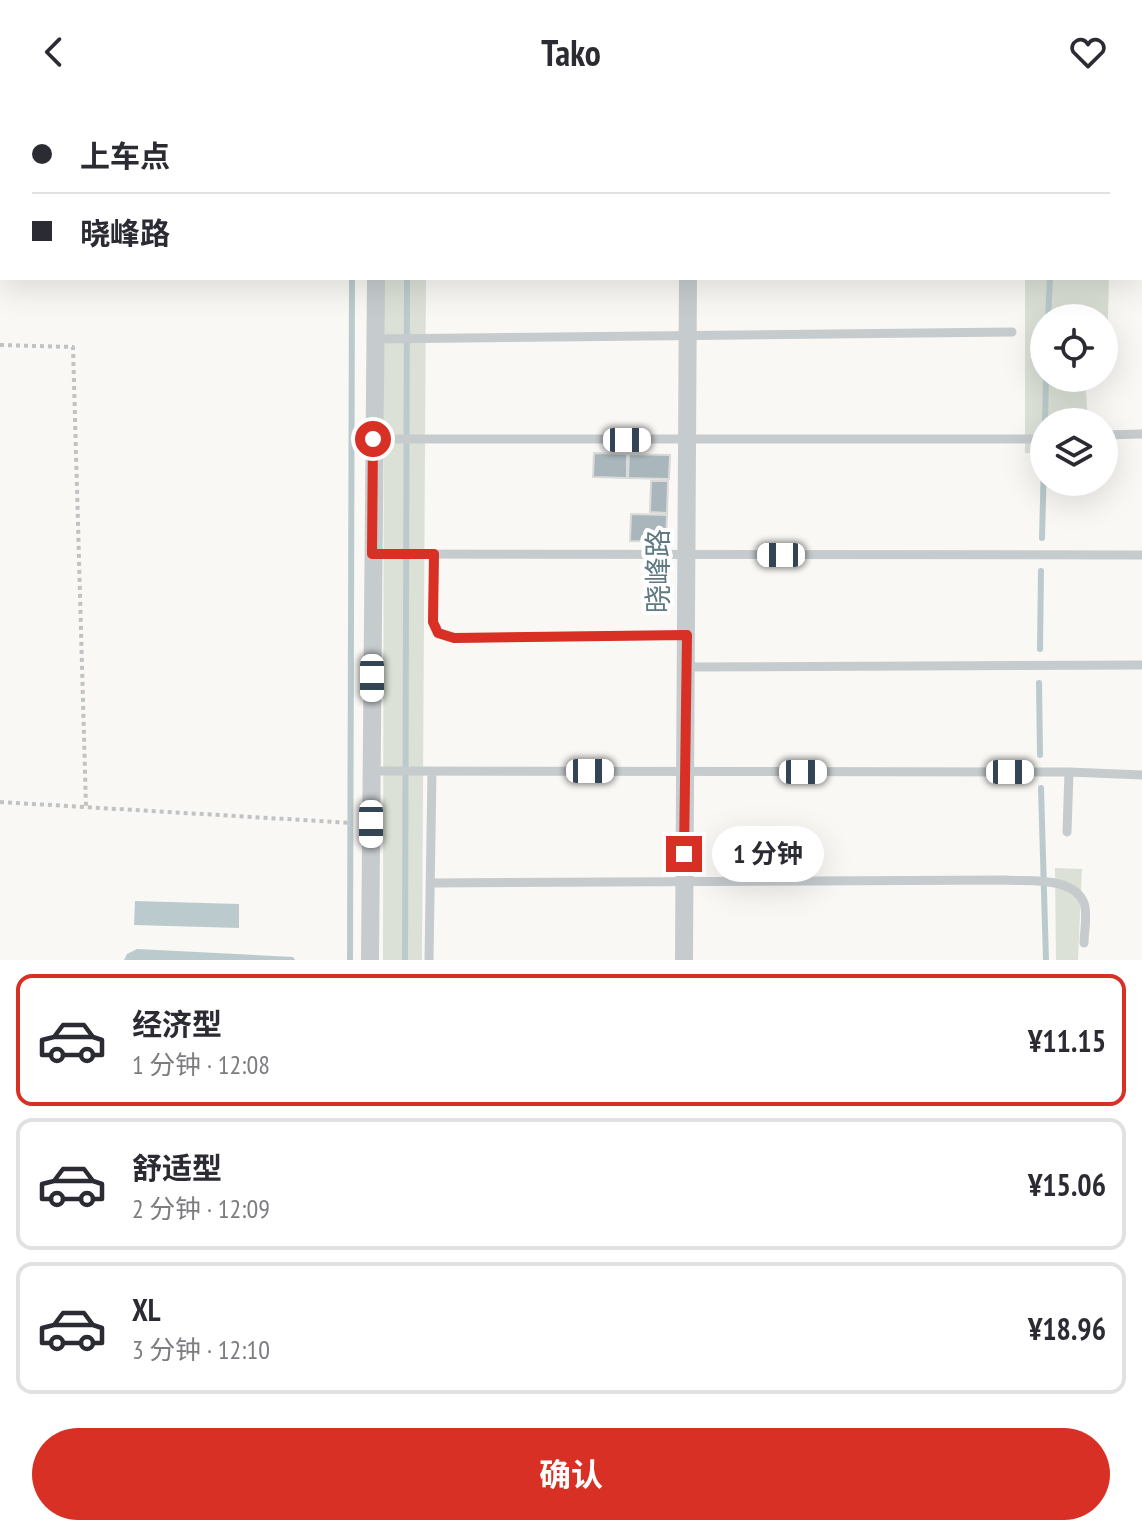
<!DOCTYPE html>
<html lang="zh">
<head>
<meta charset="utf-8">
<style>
  :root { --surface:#fff; --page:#f2f2f3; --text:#2b2b33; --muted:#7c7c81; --line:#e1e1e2; --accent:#d93025 }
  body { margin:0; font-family:"PT Sans Narrow","Noto Sans SC",sans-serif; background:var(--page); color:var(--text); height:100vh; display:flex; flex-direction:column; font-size:30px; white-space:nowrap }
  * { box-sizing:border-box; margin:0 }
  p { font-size:26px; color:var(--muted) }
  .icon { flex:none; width:44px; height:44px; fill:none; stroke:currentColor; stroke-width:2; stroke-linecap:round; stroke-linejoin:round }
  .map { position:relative; height:856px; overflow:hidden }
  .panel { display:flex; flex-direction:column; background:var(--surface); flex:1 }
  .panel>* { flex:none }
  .banner { position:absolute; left:0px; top:0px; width:1142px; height:176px; box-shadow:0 8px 32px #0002; display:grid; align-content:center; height:176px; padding:0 32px; background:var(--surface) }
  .tools { position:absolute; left:1030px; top:200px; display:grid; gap:16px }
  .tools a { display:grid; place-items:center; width:88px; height:88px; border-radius:50%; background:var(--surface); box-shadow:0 8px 32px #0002; font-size:40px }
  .end { position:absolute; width:36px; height:36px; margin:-18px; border:10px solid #d93025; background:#fff; box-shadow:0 0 0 4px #fff }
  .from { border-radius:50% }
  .bubble { position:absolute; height:56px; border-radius:28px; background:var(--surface); box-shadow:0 8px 32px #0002; font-size:26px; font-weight:700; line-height:56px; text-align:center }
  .car { position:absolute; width:24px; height:48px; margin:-24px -12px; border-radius:10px; box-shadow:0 0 6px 2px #0007; background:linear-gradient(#fff 24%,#345 0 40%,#fff 0 76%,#345 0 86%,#fff 0) }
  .banner b { display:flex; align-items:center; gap:28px; height:76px; font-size:30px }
  .banner b+b { border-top:2px solid var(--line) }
  .banner i { width:20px; height:20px; background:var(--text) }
  ul { padding:14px 0 0; list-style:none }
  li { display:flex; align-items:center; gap:24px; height:132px; margin:0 16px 12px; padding:0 16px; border:4px solid var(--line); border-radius:16px }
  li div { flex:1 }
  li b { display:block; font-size:30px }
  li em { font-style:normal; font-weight:700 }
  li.selected { border-color:var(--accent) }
  li>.icon { width:72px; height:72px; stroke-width:1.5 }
  .cta { display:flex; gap:16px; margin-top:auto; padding:16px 32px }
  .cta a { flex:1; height:92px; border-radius:48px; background:var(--accent); color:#fff; font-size:32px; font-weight:700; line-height:92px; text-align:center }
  header { display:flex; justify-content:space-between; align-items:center; height:104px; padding:0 32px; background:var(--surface); font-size:36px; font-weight:700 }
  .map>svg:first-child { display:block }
  .green { fill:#dbe1d6 }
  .water { fill:#bbcbcd }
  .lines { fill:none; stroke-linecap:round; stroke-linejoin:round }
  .stream { stroke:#bbcbcd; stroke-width:6 }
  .building { fill:#a9b6bb; stroke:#dadad8; stroke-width:2 }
  .path { stroke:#bfc3c4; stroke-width:4; stroke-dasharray:4 4; stroke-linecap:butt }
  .service { stroke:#c6cbce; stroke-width:9 }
  .minor { stroke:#c6cbce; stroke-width:18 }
  .route { stroke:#d93025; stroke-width:10 }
  .labels { text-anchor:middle; stroke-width:8; stroke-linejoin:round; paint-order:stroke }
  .street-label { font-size:28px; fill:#607a84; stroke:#fff }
</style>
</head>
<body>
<header><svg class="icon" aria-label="back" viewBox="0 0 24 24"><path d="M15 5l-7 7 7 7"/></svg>Tako<svg class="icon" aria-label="heart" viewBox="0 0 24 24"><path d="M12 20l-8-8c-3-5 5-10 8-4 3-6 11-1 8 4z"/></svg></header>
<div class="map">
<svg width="1142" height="856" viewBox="0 0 1142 856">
  <rect width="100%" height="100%" fill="#f9f8f5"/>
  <path class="green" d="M384,0H1111V2H384Z
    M384,174H426L422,856H383Z
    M1025,174H1109L1107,249L1104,250V214H1044V274H1085L1088,318H1044V349H1025Z
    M1055,764L1082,765L1078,856H1056Z"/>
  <path class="water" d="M135,797L239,800V824L134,821Z
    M137,845L293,853L295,856H124L127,850Z"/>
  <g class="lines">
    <path class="stream" d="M352,2V0
      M407,2V0
      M1048,214L1050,174
      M1045,318L1046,274
      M1042,434L1044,357
      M1040,545L1041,467
      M1039,579L1040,651
      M1041,684L1046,856
      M350,856L352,174
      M405,856L407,174"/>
  </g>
  <path class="building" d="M594,349L627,350V374L593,373Z
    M629,350L670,351L669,375L628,374Z
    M651,377H668L667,409L650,408Z
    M631,410L667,411L666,438L630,437Z"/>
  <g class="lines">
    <path class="path" d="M0,241L73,243L86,703
      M0,698L353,719"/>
    <path class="service" d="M758,2V0
      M375,235L1012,228
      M1104,331L1142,330
      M373,335H1044
      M373,450L1142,451
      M434,450L433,518L438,529L454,534L687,531
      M686,563L1142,561
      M371,667L1069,668L1142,671
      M1067,728L1069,668
      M430,779L1006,776C1030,778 1073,772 1084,799C1088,810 1084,828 1084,839
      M429,856L432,667"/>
    <path class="minor" d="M372,0V2
      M689,2V0
      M370,856L376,174
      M684,856L688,174"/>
  </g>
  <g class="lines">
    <path class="route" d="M373,335L372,450H434L433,518L438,529L454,534L687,531L684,750"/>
  </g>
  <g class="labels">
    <g class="street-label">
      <text transform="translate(658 467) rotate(-90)" y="10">晓峰路</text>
    </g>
  </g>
</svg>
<div class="tools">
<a><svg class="icon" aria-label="locate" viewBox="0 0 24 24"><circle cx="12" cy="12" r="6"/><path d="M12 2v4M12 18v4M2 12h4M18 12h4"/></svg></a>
<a><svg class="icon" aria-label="layers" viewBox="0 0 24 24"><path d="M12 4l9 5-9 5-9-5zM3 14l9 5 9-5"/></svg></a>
</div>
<i class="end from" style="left:373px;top:335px"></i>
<i class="end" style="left:684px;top:750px"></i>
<div class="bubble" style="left:712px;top:722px;width:112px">1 分钟</div>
<i class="car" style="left:627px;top:336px;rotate:90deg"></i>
<i class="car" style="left:781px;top:451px;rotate:270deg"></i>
<i class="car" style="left:372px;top:574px;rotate:180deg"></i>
<i class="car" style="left:590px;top:667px;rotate:90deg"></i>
<i class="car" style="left:803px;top:668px;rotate:90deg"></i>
<i class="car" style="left:1010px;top:668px;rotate:90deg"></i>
<i class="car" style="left:371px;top:720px;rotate:180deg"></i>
<div class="banner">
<b><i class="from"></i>上车点</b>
<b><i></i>晓峰路</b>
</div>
</div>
<section class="panel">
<ul>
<li class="selected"><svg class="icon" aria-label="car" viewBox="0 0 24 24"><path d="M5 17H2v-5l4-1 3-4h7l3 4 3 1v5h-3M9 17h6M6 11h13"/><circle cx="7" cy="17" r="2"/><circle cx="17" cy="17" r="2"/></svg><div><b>经济型</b><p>1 分钟 · 12:08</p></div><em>¥11.15</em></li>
<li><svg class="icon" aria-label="car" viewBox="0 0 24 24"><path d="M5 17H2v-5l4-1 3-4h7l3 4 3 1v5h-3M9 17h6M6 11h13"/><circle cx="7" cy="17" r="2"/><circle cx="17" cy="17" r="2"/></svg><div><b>舒适型</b><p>2 分钟 · 12:09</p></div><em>¥15.06</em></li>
<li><svg class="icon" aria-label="car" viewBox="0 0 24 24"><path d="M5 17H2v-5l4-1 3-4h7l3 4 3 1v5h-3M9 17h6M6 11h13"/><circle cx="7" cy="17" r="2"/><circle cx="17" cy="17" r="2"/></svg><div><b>XL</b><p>3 分钟 · 12:10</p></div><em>¥18.96</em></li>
</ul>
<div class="cta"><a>确认</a></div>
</section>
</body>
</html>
